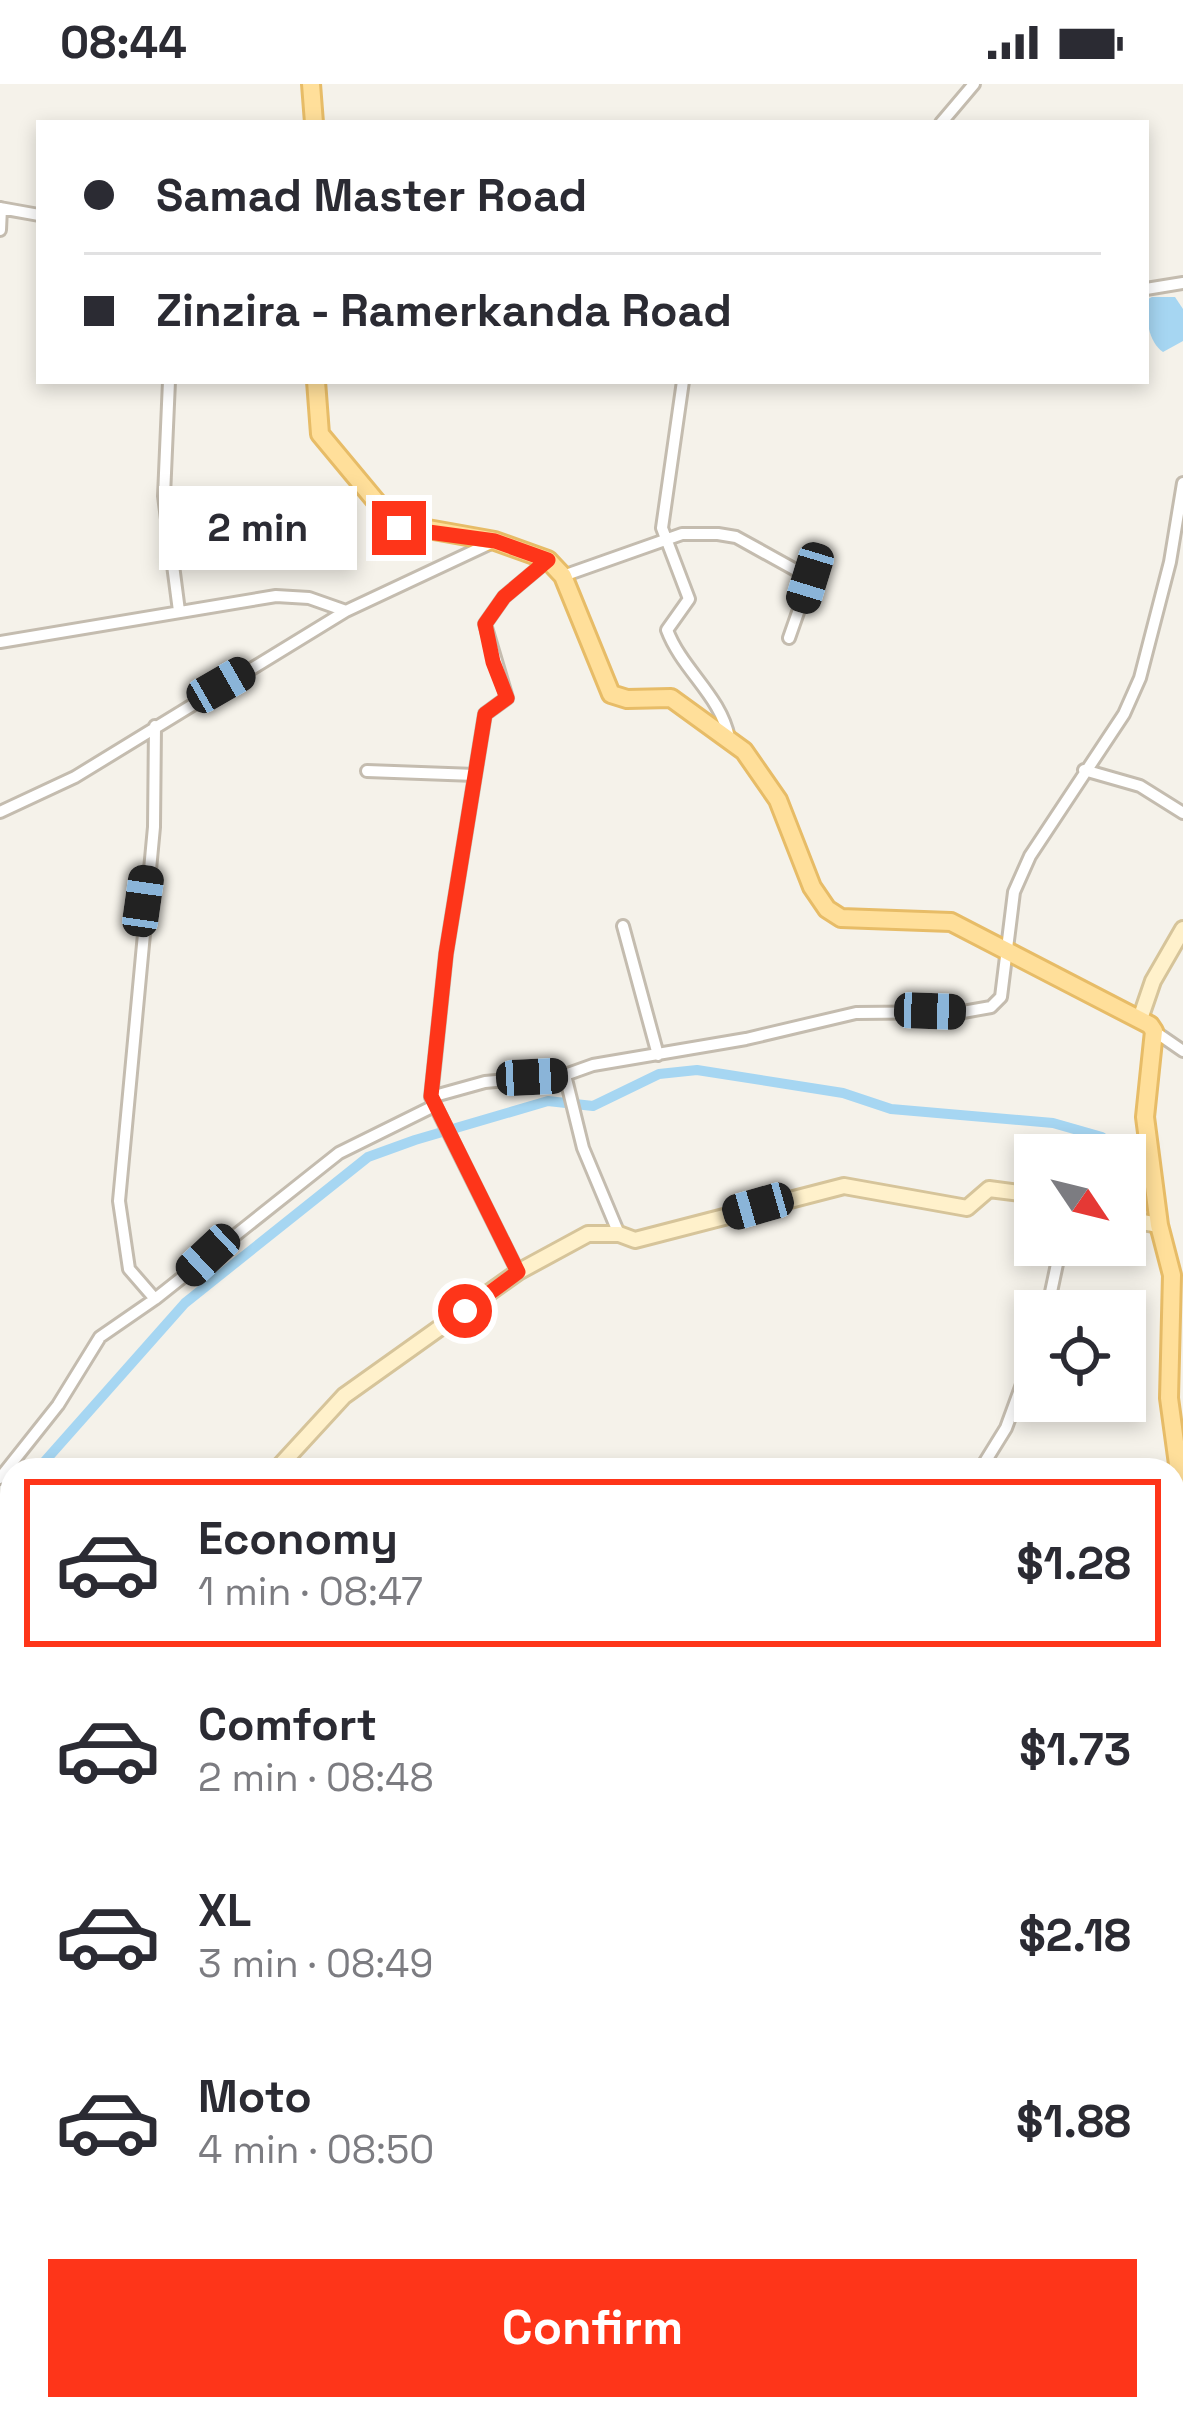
<!DOCTYPE html>
<html lang="en">
<head>
<meta charset="utf-8">
<style>
  :root { --surface:#fff; --page:#f2f2f3; --text:#2b2b33; --muted:#7c7c81; --line:#e1e1e2; --accent:#fe3519 }
  body { margin:0; font-family:"Space Grotesk",sans-serif; background:var(--page); color:var(--text); height:100vh; display:flex; flex-direction:column; font-size:45px; white-space:nowrap }
  * { box-sizing:border-box; margin:0 }
  p { font-size:39px; color:var(--muted) }
  .icon { flex:none; width:66px; height:66px; fill:none; stroke:currentColor; stroke-width:2; stroke-linecap:round; stroke-linejoin:round }
  .map { position:relative; flex:1; overflow:hidden }
  .drawer { position:absolute; left:0px; top:1374px; width:1185px; height:963px; display:flex; flex-direction:column; background:var(--surface); border-radius:36px 36px 0 0; box-shadow:0 6px 18px #0003 }
  .drawer>* { flex:none }
  .guide { position:absolute; left:36px; top:36px; width:1113px; height:264px; border-radius:0px; box-shadow:0 6px 18px #0003; display:grid; align-content:center; height:264px; padding:0 48px; background:var(--surface) }
  .needle { width:78px; rotate:125deg }
  .fabs { position:absolute; left:1014px; top:1050px; display:grid; gap:24px }
  .fabs a { display:grid; place-items:center; width:132px; height:132px; border-radius:0px; background:var(--surface); box-shadow:0 6px 18px #0003; font-size:60px }
  .end { position:absolute; width:54px; height:54px; margin:-27px; border:15px solid #fe3519; background:#fff; box-shadow:0 0 0 6px #fff }
  .from { border-radius:50% }
  .bubble { position:absolute; height:84px; border-radius:0px; background:var(--surface); box-shadow:0 6px 18px #0003; font-size:39px; font-weight:700; line-height:84px; text-align:center }
  .car { position:absolute; width:36px; height:72px; margin:-36px -18px; border-radius:15px; box-shadow:0 0 9px 3px #0007; background:linear-gradient(#222 24%,#8ab4d8 0 40%,#222 0 76%,#8ab4d8 0 86%,#222 0) }
  .guide b { display:flex; align-items:center; gap:42px; height:114px; font-size:45px }
  .guide b+b { border-top:3px solid var(--line) }
  .guide i { width:30px; height:30px; background:var(--text) }
  ul { padding:21px 0 0; list-style:none }
  li { display:flex; align-items:center; gap:36px; height:168px; margin:0 24px 18px; padding:0 24px; border:6px solid transparent; border-radius:0px }
  li div { flex:1 }
  li b { display:block; font-size:45px }
  li em { font-style:normal; font-weight:700 }
  li.current { border-color:var(--accent) }
  li>.icon { width:108px; height:108px; stroke-width:1.5 }
  .action { display:flex; gap:24px; margin-top:auto; padding:24px 48px }
  .action a { flex:1; height:138px; border-radius:0px; background:var(--accent); color:#fff; font-size:48px; font-weight:700; line-height:138px; text-align:center }
  .status { display:flex; justify-content:space-between; align-items:center; height:84px; padding:0 60px; background:var(--surface); direction:ltr }
  .status svg { height:33px; fill:currentColor }
  .map>svg:first-child { display:block }
  .water { fill:#a6d6f2 }
  .lines { fill:none; stroke-linecap:round; stroke-linejoin:round }
  .canal { stroke:#a6d6f2; stroke-width:10 }
  .street-casing { stroke:#c4bcaf; stroke-width:16 }
  .secondary-casing { stroke:#d6c49a; stroke-width:20 }
  .primary-casing { stroke:#e7bc67; stroke-width:22 }
  .street { stroke:#fff; stroke-width:10 }
  .secondary { stroke:#fff1cb; stroke-width:14 }
  .primary { stroke:#ffdf9a; stroke-width:16 }
  .route { stroke:#fe3519; stroke-width:15 }
</style>
</head>
<body>
<div class="status"><b>08:44</b><svg viewBox="0 0 49 12"><path d="M0 12V9h3v3zM5 12V6h3v6zM10 12V3h3v9zM15 12V0h3v12zM26 1h20v11H26zM47 4h2v5h-2z"/></svg></div>
<div class="map">
<svg width="1183" height="2336" viewBox="0 0 1183 2336">
  <rect width="100%" height="100%" fill="#f5f2ea"/>
  <path class="water" d="M1152,213H1175L1183,225V257L1163,268C1148,258 1146,233 1146,216Z"/>
  <g class="lines">
    <path class="canal" d="M37,1386L185,1219L368,1073L415,1056L548,1017L593,1022L659,990L697,986L843,1009L891,1025L1053,1039L1102,1053
      M0,1431L12,1417
      M1173,2028L1183,1991
      M727,2325L731,2336"/>
    <defs>
      <path id="street" d="M941,39L974,0
        M0,124L39,131
        M0,146L1,124
        M1146,205L1183,199
        M169,297L164,412L179,527
        M683,297L662,444L689,515L667,546C682,586 721,612 729,654
        M563,492L682,450H718L736,453L810,494L789,554
        M0,558L276,512L309,514L346,527
        M1084,686L1140,702L1183,729
        M367,687L475,691
        M0,728L75,693L346,527L491,459
        M623,842L658,971
        M1154,947L1183,967
        M565,991L583,1064L619,1150
        M431,1013L485,998L565,991L593,981L746,955L856,929L963,928L991,923L1001,913L1014,808L1030,772L1124,630L1140,594L1170,478L1183,399
        M518,1188L431,1013L446,870L485,630L507,614L485,540L504,513L548,476
        M155,1215L339,1069L434,1022
        M1047,1227L1061,1161
        M980,1386L1006,1344L1035,1265
        M0,1394L58,1321L100,1253L155,1215L129,1185L119,1117L154,743L155,642"/>
      <path id="secondary" d="M1140,935L1153,897L1183,845
        M1125,1135L1159,1141
        M276,1386L344,1312L518,1188L588,1150H619L635,1156L844,1102L967,1124L989,1105L1035,1111
        M0,1606L12,1588"/>
      <path id="primary" d="M311,0L314,39
        M316,297L320,350L394,439L495,457L548,476L563,492L611,610L627,615L671,614L744,667L778,716L812,803L827,825L841,834L951,838L1150,941L1154,947L1145,1033L1159,1141L1172,1191L1169,1314L1183,1417
        M1173,2179L1183,2142
        M1069,2336L1078,2325"/>
    </defs>
    <use href="#street" class="street-casing"/>
    <use href="#secondary" class="secondary-casing"/>
    <use href="#primary" class="primary-casing"/>
    <use href="#street" class="street"/>
    <use href="#secondary" class="secondary"/>
    <use href="#primary" class="primary"/>
  </g>
  <g class="lines">
    <path class="route" d="M399,444L495,457L548,476L504,513L485,540L493,578L507,614L485,630L446,870L431,1012L518,1188L465,1227"/>
  </g>
</svg>
<div class="fabs">
<a><svg class="needle" viewBox="-14 -14 28 28"><path d="M0-13l5 13h-10z" fill="#e53935"/><path d="M0 13l5-13h-10z" fill="#7c7c81"/></svg></a>
<a><svg class="icon" aria-label="locate" viewBox="0 0 24 24"><circle cx="12" cy="12" r="6"/><path d="M12 2v4M12 18v4M2 12h4M18 12h4"/></svg></a>
</div>
<i class="end from" style="left:465px;top:1227px"></i>
<i class="end" style="left:399px;top:444px"></i>
<div class="bubble" style="left:159px;top:402px;width:198px">2 min</div>
<i class="car" style="left:810px;top:494px;rotate:197deg"></i>
<i class="car" style="left:221px;top:601px;rotate:60deg"></i>
<i class="car" style="left:143px;top:817px;rotate:8deg"></i>
<i class="car" style="left:930px;top:927px;rotate:92deg"></i>
<i class="car" style="left:532px;top:993px;rotate:87deg"></i>
<i class="car" style="left:758px;top:1122px;rotate:254deg"></i>
<i class="car" style="left:208px;top:1171px;rotate:227deg"></i>
<div class="guide">
<b><i class="from"></i>Samad Master Road</b>
<b><i></i>Zinzira - Ramerkanda Road</b>
</div>
<section class="drawer">
<ul>
<li class="current"><svg class="icon" aria-label="car" viewBox="0 0 24 24"><path d="M5 17H2v-5l4-1 3-4h7l3 4 3 1v5h-3M9 17h6M6 11h13"/><circle cx="7" cy="17" r="2"/><circle cx="17" cy="17" r="2"/></svg><div><b>Economy</b><p>1 min · 08:47</p></div><em>$1.28</em></li>
<li><svg class="icon" aria-label="car" viewBox="0 0 24 24"><path d="M5 17H2v-5l4-1 3-4h7l3 4 3 1v5h-3M9 17h6M6 11h13"/><circle cx="7" cy="17" r="2"/><circle cx="17" cy="17" r="2"/></svg><div><b>Comfort</b><p>2 min · 08:48</p></div><em>$1.73</em></li>
<li><svg class="icon" aria-label="car" viewBox="0 0 24 24"><path d="M5 17H2v-5l4-1 3-4h7l3 4 3 1v5h-3M9 17h6M6 11h13"/><circle cx="7" cy="17" r="2"/><circle cx="17" cy="17" r="2"/></svg><div><b>XL</b><p>3 min · 08:49</p></div><em>$2.18</em></li>
<li><svg class="icon" aria-label="car" viewBox="0 0 24 24"><path d="M5 17H2v-5l4-1 3-4h7l3 4 3 1v5h-3M9 17h6M6 11h13"/><circle cx="7" cy="17" r="2"/><circle cx="17" cy="17" r="2"/></svg><div><b>Moto</b><p>4 min · 08:50</p></div><em>$1.88</em></li>
</ul>
<div class="action"><a>Confirm</a></div>
</section>
</div>
</body>
</html>
